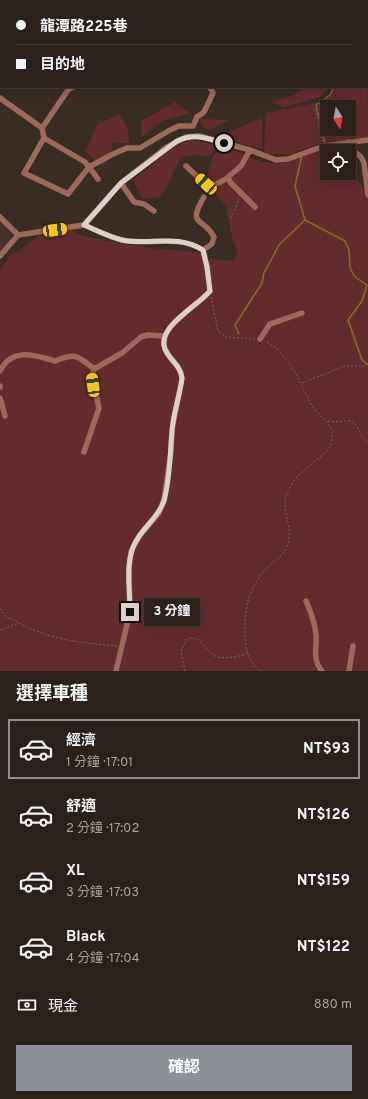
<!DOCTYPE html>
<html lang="zh-TW">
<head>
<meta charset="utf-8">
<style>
  :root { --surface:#2b211a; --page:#372e27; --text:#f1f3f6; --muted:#a6a3a2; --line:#473e39; --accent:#8c9099 }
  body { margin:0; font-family:Overpass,"Noto Sans TC",sans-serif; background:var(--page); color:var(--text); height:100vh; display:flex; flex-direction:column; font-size:15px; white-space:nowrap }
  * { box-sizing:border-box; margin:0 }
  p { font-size:13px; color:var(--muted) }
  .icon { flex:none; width:22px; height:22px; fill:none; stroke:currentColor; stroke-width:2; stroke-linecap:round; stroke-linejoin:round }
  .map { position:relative; height:671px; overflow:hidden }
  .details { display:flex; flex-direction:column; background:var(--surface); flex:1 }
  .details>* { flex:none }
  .hud { position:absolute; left:0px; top:0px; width:368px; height:88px; box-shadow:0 2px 10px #0003,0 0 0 1px var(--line); display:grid; align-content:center; height:88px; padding:0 16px; background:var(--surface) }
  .needle { width:26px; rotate:169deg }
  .buttons { position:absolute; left:320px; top:100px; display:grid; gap:8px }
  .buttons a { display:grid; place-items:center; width:36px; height:36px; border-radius:0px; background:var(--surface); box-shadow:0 2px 10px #0003,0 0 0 1px var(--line); font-size:20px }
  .end { position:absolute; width:18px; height:18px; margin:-9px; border:5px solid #dad1cb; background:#111; box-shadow:0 0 0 2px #111 }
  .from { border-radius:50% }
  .bubble { position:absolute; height:28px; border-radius:0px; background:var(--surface); box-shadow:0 2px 10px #0003,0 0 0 1px var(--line); font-size:13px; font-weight:700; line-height:28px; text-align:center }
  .car { position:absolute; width:12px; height:24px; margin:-12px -6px; border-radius:5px; box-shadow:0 0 3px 1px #0007; background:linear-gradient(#f5c518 24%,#345 0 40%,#f5c518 0 76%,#345 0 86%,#f5c518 0) }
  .hud b { display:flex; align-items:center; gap:14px; height:38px; font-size:15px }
  .hud b+b { border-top:1px solid var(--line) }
  .hud i { width:10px; height:10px; background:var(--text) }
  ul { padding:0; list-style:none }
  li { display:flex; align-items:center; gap:12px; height:60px; margin:0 8px 6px; padding:0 8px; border:2px solid transparent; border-radius:0px }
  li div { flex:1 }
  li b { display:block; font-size:15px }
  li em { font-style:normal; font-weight:700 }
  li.on { border-color:var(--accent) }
  li>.icon { width:36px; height:36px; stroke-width:1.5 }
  h2 { padding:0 16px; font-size:18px; line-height:48px }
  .pay { display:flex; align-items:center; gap:10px; height:44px; padding:0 16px; font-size:15px }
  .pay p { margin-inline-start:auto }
  .cta { display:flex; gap:8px; margin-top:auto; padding:8px 16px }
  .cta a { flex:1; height:46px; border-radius:0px; background:var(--accent); color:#fff; font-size:16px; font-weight:700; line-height:46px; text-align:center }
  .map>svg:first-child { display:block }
  .built { fill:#453225 }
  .green { fill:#642b2d; fill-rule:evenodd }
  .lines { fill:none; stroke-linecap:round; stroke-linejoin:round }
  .stream { stroke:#836d1f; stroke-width:1.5 }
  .path { stroke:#746860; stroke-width:1; stroke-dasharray:2 2; stroke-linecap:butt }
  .minor { stroke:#9d695a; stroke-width:5.5 }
  .route { stroke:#dad1cb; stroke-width:5 }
</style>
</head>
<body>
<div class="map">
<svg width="368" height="671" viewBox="0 0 368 671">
  <rect width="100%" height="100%" fill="#392c22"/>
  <path class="built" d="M0,221L10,232V241L0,254Z"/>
  <path class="green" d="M327,0H368V29L367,1Z
    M367,30L368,139L323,142L290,154H268L264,150L266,113L326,101L336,87H367ZM327,107H349V129H327Z
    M301,87L329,88L320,97L283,108L273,102L292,96L302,90Z
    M175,102L190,113L164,120L142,137L141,121Z
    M119,115L127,126L130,143H114L103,167L85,151L98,124Z
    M262,118V149L217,137Z
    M200,119L229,120L210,130L202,127Z
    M189,140L217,145L210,156L193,155L181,157L162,196L143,199L133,180L171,149Z
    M222,147C239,150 254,162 272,163C285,165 301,156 313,152C324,149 335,147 347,147L345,151H327V173C351,173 354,174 368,194V671H0V271L10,255L17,252L38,236L59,234L68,229L82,236L150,248L208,253L209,259L234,261L238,251L233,242L226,207L206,182L213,156Z"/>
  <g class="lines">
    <path class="stream" d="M203,0L205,1
      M288,0V1
      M258,1L261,0
      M325,144L316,105L330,95L334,87
      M302,155L295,186L305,220L345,241L349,250L350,268L355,277L367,285L362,301L348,320L362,360L368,365
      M239,334L235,325L262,283L264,273L279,245L305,220"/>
    <path class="path" d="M322,0V1
      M367,49H368
      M315,109L322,141
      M231,218L239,199
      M211,297L218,331L226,337L255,339
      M302,383L345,366H364L368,363
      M328,421C336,423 345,420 351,421C359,424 361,439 368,444
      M0,609L6,617L19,622
      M0,630L19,623C50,640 82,643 117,646
      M185,671L181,651L186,640L190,638C201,638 203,646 210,653C219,661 236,657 247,654
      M262,671C241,664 243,620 248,602C249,594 256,582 261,575C268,564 285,557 288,543C294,520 275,509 293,482C300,470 328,455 331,444C337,424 321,419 312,406C309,401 307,395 304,390C294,369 285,353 266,341"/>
    <path class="minor" d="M63,0V1
      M91,0L94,1
      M140,0L142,1
      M25,1L26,0
      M119,1L123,0
      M161,1L164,0
      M0,24L1,23
      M73,87L68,90L42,128L44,138L24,173L68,194L89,167L113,154L127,148H140L170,130L179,126H193L197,117L204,112L213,93L210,87
      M0,98L42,128
      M44,138L85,162L98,179
      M348,142V146L361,157L364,163L368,195
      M250,150L241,166L228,177L230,182L255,207
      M186,166C202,180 209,193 228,177
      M121,183L134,202L144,204L154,211
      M0,217L18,235
      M84,225C96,230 109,237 122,240C149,246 177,234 203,250L207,267L210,291C198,306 156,327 165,349C170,361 180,364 182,378L172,430L171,452L164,499L159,513L140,535L131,551L129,567L130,612L116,671
      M84,225L121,183L167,147L186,137L199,136L250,150L276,160L288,159L324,146L368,140
      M18,235L84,225
      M203,250L212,244L214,237C204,217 186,227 204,197
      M0,256L18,235
      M260,339L270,324L302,313
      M0,371C12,347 35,355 55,361C76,352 78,356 94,369
      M0,386V387
      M0,398L5,416
      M84,452L99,408L92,376L94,369L122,353L141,337L148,335L165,336
      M306,601C311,612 315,623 316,635C317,648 312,660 322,671
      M349,671L353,646"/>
  </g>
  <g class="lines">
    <path class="route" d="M130,612C130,590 125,562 135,543C143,527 158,518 164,501C170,479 170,454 172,431C173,413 180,396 182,378C180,364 170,361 165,349C156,327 198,306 210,291L207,267L203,250C176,233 150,246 122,240C109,237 96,230 84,225L121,183L177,141C194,133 207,138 224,143"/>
  </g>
</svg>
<div class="buttons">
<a><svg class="needle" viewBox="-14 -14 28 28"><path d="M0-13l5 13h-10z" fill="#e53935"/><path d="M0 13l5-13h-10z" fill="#a6a3a2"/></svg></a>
<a><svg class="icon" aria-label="locate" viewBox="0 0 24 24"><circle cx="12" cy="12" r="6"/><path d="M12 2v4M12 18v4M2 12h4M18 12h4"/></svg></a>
</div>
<i class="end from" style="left:224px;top:143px"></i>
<i class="end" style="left:130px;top:612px"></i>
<div class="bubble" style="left:144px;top:598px;width:56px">3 分鐘</div>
<i class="car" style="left:206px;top:184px;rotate:312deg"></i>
<i class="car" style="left:55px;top:230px;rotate:82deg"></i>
<i class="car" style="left:93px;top:385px;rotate:352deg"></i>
<div class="hud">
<b><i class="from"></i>龍潭路225巷</b>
<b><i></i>目的地</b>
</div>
</div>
<section class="details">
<h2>選擇車種</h2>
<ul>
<li class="on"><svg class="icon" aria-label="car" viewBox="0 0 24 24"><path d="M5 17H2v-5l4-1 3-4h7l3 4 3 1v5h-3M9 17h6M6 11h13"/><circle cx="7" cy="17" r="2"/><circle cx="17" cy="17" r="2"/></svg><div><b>經濟</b><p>1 分鐘 · 17:01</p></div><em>NT$93</em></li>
<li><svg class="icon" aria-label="car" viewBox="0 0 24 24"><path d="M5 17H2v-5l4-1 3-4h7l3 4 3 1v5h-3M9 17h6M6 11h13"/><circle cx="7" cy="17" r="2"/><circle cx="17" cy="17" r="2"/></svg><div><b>舒適</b><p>2 分鐘 · 17:02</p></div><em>NT$126</em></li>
<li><svg class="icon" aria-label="car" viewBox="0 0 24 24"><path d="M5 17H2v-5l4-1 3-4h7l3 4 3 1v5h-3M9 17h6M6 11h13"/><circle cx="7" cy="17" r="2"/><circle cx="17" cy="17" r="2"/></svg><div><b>XL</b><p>3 分鐘 · 17:03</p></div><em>NT$159</em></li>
<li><svg class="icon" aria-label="car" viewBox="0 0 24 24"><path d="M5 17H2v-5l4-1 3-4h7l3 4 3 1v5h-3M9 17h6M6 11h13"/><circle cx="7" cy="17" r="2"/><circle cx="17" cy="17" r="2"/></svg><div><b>Black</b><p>4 分鐘 · 17:04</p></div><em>NT$122</em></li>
</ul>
<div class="pay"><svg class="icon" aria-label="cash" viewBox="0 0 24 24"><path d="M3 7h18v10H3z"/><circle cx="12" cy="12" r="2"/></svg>現金<p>880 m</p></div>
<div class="cta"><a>確認</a></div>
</section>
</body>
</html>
